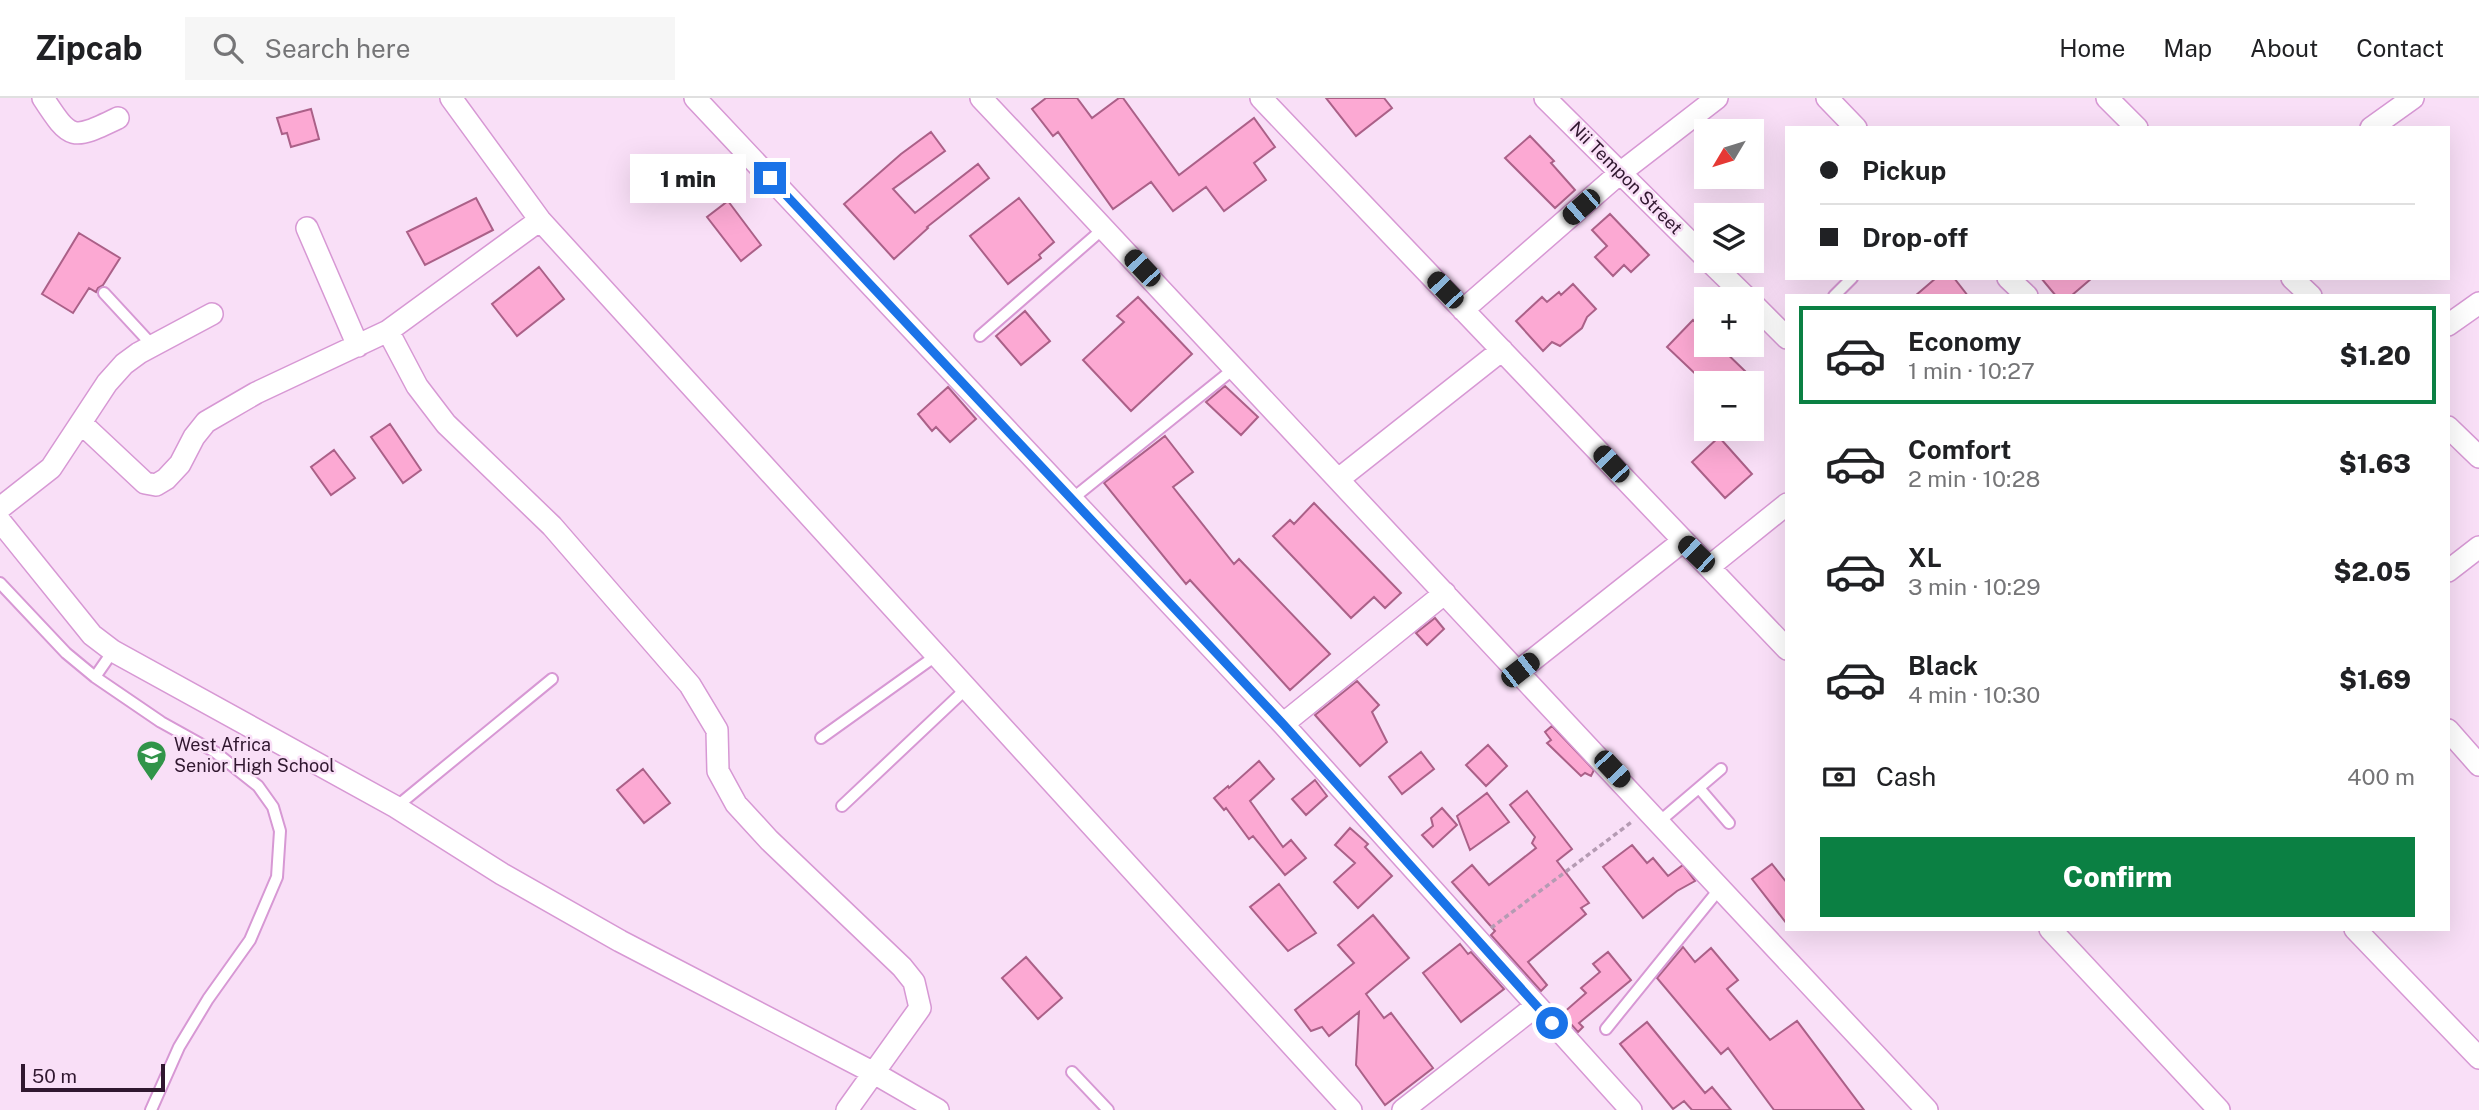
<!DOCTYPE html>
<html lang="en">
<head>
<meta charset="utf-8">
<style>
  :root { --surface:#fff; --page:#f6f6f6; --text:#202124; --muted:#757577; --line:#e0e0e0; --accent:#0b8043 }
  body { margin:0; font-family:"Public Sans",sans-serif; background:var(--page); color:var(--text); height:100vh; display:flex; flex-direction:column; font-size:26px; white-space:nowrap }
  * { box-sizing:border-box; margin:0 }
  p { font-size:23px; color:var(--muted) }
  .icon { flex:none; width:38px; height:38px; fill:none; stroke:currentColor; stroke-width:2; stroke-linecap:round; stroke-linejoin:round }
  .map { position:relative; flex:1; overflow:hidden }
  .sheet { position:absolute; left:1785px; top:196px; width:665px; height:637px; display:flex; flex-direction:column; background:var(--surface); border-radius:0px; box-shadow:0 7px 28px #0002 }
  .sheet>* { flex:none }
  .guide { position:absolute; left:1785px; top:28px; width:665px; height:154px; border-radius:0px; box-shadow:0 7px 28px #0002; display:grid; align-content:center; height:154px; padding:0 35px; background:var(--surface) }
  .needle { width:46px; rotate:232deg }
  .fabs { position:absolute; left:1694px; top:21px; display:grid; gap:14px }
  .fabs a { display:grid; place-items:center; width:70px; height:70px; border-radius:0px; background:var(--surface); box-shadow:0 7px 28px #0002; font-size:35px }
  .scale { position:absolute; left:21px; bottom:18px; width:144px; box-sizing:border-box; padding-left:7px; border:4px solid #30172f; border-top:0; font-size:19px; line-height:24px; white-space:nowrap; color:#30172f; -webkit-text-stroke:5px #f9dff7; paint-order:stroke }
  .end { position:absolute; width:32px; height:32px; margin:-16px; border:9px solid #1a73e8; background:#fff; box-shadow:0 0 0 4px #fff }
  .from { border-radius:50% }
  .bubble { position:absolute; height:49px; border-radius:0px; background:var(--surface); box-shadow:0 7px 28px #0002; font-size:23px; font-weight:800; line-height:49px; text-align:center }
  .car { position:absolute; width:21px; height:42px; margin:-21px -10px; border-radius:9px; box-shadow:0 0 5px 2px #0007; background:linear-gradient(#222 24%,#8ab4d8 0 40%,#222 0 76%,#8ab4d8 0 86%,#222 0) }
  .guide b { display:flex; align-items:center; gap:24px; height:66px; font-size:26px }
  .guide b+b { border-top:2px solid var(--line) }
  .guide i { width:18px; height:18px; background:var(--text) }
  ul { padding:12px 0 0; list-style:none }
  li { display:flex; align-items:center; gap:21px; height:98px; margin:0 14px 10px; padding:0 21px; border:4px solid transparent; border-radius:0px }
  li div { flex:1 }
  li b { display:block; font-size:26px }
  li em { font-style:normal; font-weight:800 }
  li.current { border-color:var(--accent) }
  li>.icon { width:63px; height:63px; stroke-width:1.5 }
  .pay { display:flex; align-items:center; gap:18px; height:77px; padding:0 35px; font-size:26px }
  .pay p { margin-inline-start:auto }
  .button { display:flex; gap:14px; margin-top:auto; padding:14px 35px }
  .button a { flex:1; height:80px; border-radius:0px; background:var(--accent); color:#fff; font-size:28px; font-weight:800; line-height:80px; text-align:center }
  header { display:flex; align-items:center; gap:42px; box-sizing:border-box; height:98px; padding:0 35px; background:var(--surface); border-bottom:2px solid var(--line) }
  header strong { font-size:33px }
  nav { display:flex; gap:38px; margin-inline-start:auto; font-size:24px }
  .search { width:490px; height:63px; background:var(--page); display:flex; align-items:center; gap:18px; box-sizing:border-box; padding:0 24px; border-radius:0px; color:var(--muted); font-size:26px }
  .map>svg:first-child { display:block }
  .building { fill:#fca9d3; stroke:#ab6088; stroke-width:2 }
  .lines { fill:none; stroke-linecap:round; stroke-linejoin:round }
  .lane-casing { stroke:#d798d4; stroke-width:14 }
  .street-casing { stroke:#d798d4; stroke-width:24 }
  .path { stroke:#b59bb3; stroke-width:3.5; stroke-dasharray:5 3.5; stroke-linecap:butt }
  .lane { stroke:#fff; stroke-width:10 }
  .street { stroke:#fff; stroke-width:21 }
  .route { stroke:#1a73e8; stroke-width:9 }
  .labels { text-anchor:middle; stroke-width:5; stroke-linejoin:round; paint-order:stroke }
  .street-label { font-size:18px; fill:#30172f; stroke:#f9dff7 }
  .poi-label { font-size:18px; fill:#30172f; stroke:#f9dff7; text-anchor:start }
</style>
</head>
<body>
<header>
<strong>Zipcab</strong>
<div class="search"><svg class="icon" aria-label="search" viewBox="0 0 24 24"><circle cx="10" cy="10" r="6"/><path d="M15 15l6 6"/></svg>Search here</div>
<nav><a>Home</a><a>Map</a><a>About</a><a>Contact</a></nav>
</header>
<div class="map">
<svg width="2479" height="1012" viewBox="0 0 2479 1012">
  <rect width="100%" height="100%" fill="#f9dff7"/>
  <path class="building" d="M1046,0H1077L1092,20L1119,0H1123L1179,77L1254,20L1275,49L1254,65L1266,82L1224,113L1206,89L1173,113L1151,84L1113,111L1058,34L1053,38L1032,11Z
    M1326,0H1384L1392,10L1356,38Z
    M311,11L319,41L291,49L287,35L282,36L277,20Z
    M931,34L945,53L893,91L915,115L978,66L989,80L927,129L928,130L894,161L844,106L901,56Z
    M1530,38L1554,63L1551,65L1575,92L1555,110L1505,60Z
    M476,100L493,132L425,167L407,134Z
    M1019,100L1054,144L1039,157L1041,160L1008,186L970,138Z
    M728,103L761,147L741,163L707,119Z
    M1610,116L1649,157L1631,174L1624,167L1613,178L1595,159L1607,148L1592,132Z
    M79,135L120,160L103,187L98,190L96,194L89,190L73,215L42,196Z
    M539,169L564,201L517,238L492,206Z
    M1936,180H1954L1968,198H1915Z
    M2041,180H2092L2071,198H2056Z
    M1573,186L1596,211L1587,219L1582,230L1560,248L1552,244L1543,253L1516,223L1542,199L1547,204L1559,194L1561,197Z
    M1138,199L1192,256L1131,313L1083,262L1124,224L1117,218Z
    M1025,213L1050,243L1021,267L996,238Z
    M1693,222L1706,235V247H1718L1746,274L1735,285H1705L1667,249Z
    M1225,288L1258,319L1241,337L1206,304Z
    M948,289L976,321L950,344L936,329L932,333L918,316Z
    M390,326L421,372L403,385L371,339Z
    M1165,338L1193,374L1173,389L1234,466L1239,461L1330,556L1290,592L1190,482L1186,486L1104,385Z
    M1719,339L1752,376L1725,400L1692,364Z
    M334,352L355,380L331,397L311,369Z
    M1314,405L1401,495L1385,510L1374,499L1351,520L1273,438L1290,422L1294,426Z
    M1435,520L1444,531L1427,547L1416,535Z
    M1357,583L1379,607L1372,614L1387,644L1360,668L1315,617Z
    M1552,628L1594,672L1591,678L1585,675L1581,678L1547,645L1551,642L1545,634Z
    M1488,647L1507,668L1486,688L1466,667Z
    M1421,654L1434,671L1402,696L1389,679Z
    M1259,663L1274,681L1250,703L1283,749L1291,742L1306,760L1285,777L1253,738L1249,741L1226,710L1224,712L1214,700L1228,688L1229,690Z
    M643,671L670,705L644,725L617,692Z
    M1315,682L1327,698L1306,717L1292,701Z
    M1527,693L1572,751L1557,763L1589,805L1581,810L1586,816L1528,864L1547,887L1541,893L1491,837L1495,833L1452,784L1472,767L1489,787L1536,750L1532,745L1535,739L1510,707Z
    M1487,695L1509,724L1470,752L1457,718Z
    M1442,710L1457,727L1433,749L1422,737L1433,728L1431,720Z
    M1350,730L1368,746L1365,749L1392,778L1358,810L1334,784L1355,765L1335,747Z
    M1632,747L1647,765L1653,760L1668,778L1683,767L1695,783L1677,793L1643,820L1603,769Z
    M1772,766L1787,785V826L1752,781Z
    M1279,786L1316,835L1288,853L1250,809Z
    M1373,817L1409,860L1366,896L1384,920L1391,915L1433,970L1385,1007L1356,967L1359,914L1329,938L1322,929L1311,933L1295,912L1354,865L1338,847Z
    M1460,846L1468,856L1471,854L1504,891L1461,924L1423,875Z
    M1683,849L1695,864L1711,850L1738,882L1727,891L1770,942L1797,923L1864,1012H1774L1728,950L1721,956L1657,880Z
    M1608,854L1631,882L1579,925L1583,929L1578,934L1562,916L1586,895L1581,890L1600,874L1593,866Z
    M1026,859L1062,900L1038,921L1002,880Z
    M1647,924L1705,995L1712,989L1731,1012H1692L1684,1003L1673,1011L1620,946Z"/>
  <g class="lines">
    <defs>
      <path id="lane" d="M104,195L153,248
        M1834,198L1852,180
        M980,238L1104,130
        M1072,401L1236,269
        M0,485L66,555L95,579L161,624L215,654L258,688L273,709L280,733L277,779L250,842L208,901L179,949L151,1012
        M95,579L113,553
        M821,640L937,557
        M1699,690L1729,725
        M842,708L967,590
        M396,709L552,581
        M1660,723L1721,671
        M1606,931L1721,789
        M1072,974L1108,1012"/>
      <path id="street" d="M43,0C71,43 72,42 118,20
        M451,0L540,122L1351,1012
        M695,0L1283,626L1631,1012
        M981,0C1298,336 1614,673 1927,1012
        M1261,0L1787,551
        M1545,0L1706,160
        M1827,0L1856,30
        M2107,0L2137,30
        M2371,30L2413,0
        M307,130L358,248
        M1709,163L1748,201
        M2008,180L2027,198
        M2292,180L2311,198
        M1752,205L1787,240
        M1463,212L1620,75L1717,0
        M2448,227L2479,205
        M388,233L417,288L446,326L552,428L690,587L717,632L718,673L736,706L769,742L902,869L914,884L920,910L847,1012
        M81,325L145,385L156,387L166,381L180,366L194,339L206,324L256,295L388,233L540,122
        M2448,329L2479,359
        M1340,380L1502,252
        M0,410L51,370L107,285L124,266L139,255L212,216
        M0,423L92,537L113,553L396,709L502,776L620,843L874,975L938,1012
        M1710,468L1787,406
        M2448,473L2479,449
        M1520,572L1683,443
        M1283,626L1445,495
        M2448,632L2479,667
        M2050,831L2219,1012
        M2355,831L2479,960
        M1403,1012L1536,908"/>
    </defs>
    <use href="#lane" class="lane-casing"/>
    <use href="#street" class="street-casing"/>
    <path class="path" d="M1491,830L1633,723"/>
    <use href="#lane" class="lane"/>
    <use href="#street" class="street"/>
  </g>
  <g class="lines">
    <path class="route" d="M770,80L1283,626L1552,925"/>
  </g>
  <defs>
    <symbol id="school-pin" viewBox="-11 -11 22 30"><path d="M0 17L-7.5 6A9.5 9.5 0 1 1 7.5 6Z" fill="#319449" stroke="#f9dff7"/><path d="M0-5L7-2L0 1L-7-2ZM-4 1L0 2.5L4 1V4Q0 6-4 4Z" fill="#fff"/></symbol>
  </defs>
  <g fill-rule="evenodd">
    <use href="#school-pin" x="134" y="640" width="35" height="47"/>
  </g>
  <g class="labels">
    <g class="street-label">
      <text transform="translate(1626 80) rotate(45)" y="6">Nii Tempon Street</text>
    </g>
    <g class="poi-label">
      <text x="174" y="653">West Africa<tspan x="174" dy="21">Senior High School</tspan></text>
    </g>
  </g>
</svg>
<div class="fabs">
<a><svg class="needle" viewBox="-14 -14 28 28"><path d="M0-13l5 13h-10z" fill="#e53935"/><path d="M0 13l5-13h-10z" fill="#757577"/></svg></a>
<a><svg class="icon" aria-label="layers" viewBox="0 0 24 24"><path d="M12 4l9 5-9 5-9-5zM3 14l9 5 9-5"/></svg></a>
<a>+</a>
<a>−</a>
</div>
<div class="scale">50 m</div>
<i class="end from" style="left:1552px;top:925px"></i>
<i class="end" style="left:770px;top:80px"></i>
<div class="bubble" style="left:630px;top:56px;width:116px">1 min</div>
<i class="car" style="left:1581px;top:109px;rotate:229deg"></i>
<i class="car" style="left:1142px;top:170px;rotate:317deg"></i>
<i class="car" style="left:1445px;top:192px;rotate:316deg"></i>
<i class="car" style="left:1611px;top:366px;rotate:317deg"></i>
<i class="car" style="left:1696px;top:456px;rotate:314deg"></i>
<i class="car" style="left:1520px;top:572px;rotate:52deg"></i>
<i class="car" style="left:1612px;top:671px;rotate:137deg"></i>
<div class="guide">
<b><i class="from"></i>Pickup</b>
<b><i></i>Drop-off</b>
</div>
<section class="sheet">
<ul>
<li class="current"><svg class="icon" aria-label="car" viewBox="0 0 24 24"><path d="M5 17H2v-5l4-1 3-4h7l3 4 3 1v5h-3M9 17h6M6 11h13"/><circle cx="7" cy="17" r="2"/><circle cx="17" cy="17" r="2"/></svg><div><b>Economy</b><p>1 min · 10:27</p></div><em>$1.20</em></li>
<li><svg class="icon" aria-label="car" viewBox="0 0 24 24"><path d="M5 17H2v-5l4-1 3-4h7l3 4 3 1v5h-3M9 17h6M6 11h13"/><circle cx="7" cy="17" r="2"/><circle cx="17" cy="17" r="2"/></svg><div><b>Comfort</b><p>2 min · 10:28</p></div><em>$1.63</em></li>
<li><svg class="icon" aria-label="car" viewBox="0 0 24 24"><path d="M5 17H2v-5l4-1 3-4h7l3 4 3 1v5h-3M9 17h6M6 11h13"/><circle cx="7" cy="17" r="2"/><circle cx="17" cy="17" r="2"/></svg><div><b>XL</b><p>3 min · 10:29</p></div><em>$2.05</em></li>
<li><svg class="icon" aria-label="car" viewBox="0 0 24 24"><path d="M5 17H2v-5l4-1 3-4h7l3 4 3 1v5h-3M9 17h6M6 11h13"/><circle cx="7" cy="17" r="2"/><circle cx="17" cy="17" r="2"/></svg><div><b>Black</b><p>4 min · 10:30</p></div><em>$1.69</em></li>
</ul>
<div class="pay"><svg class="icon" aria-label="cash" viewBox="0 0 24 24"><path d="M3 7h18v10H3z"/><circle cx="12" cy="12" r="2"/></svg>Cash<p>400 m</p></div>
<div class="button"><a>Confirm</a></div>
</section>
</div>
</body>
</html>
